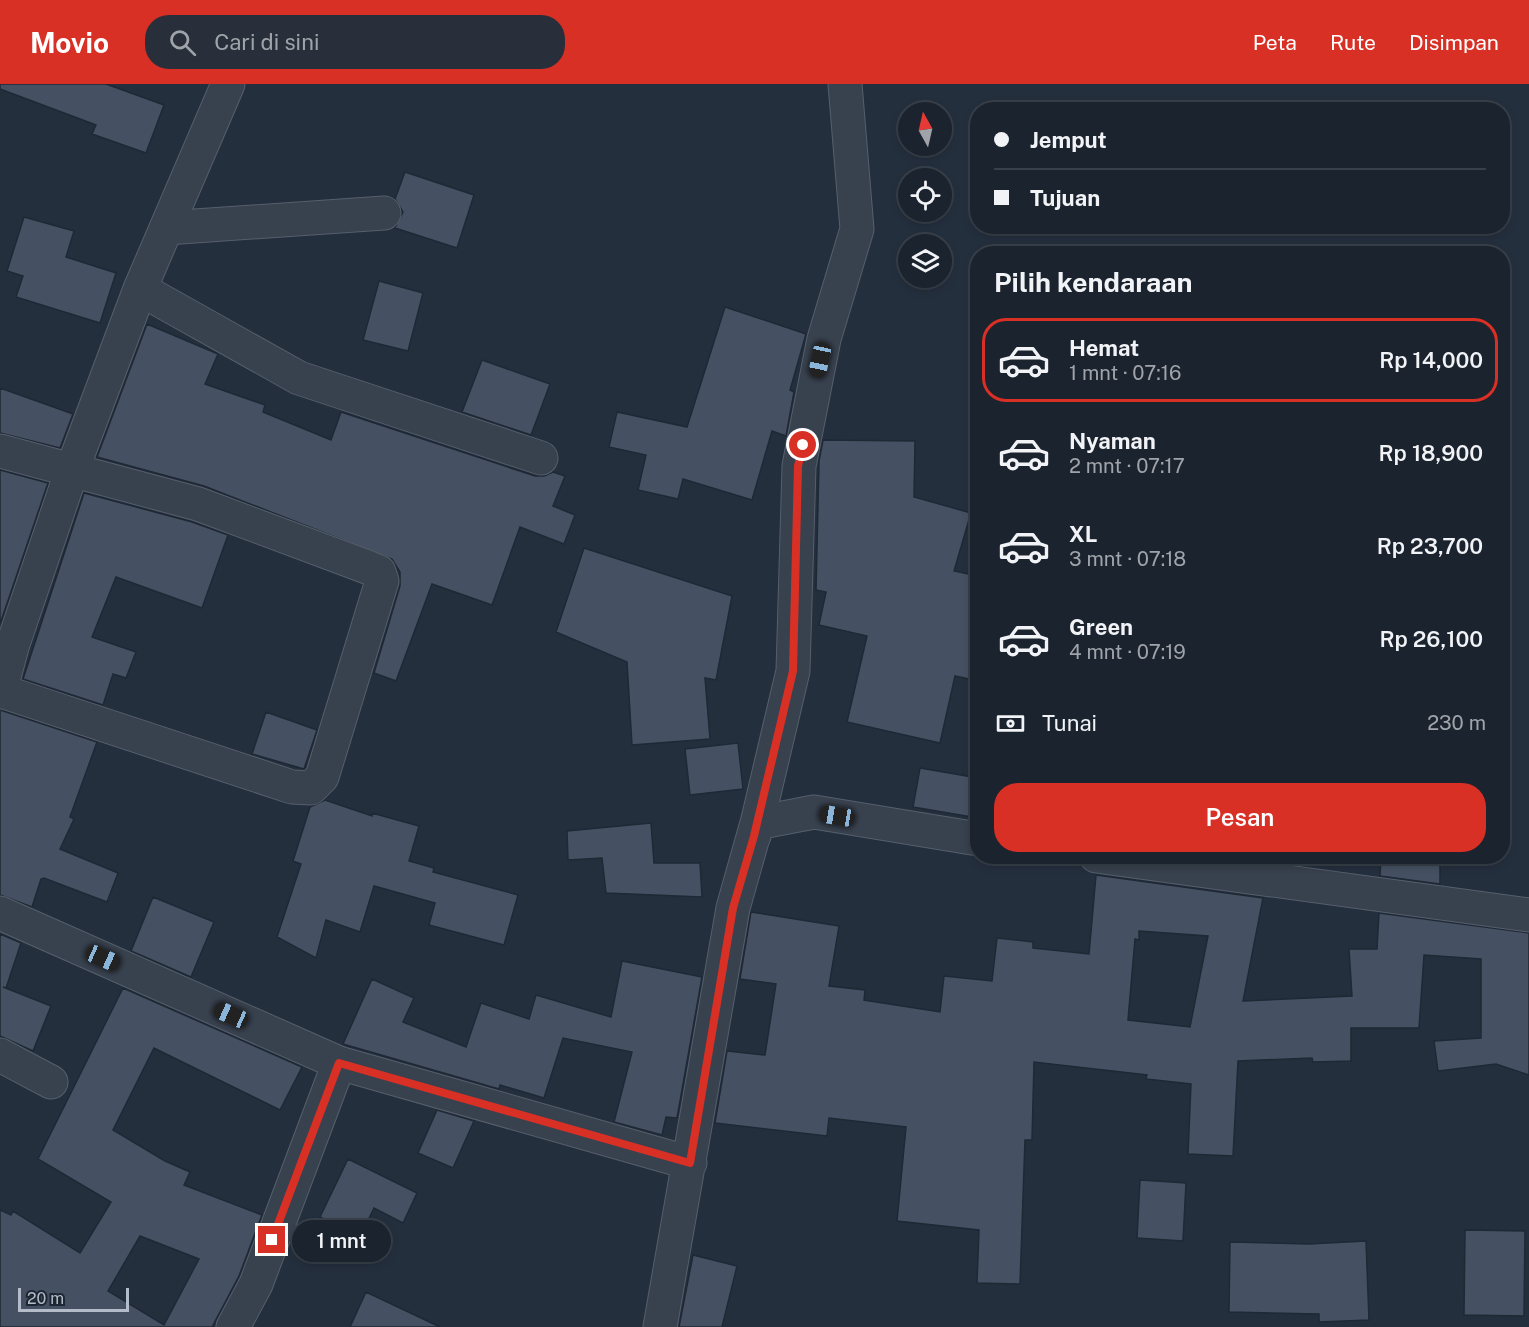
<!DOCTYPE html>
<html lang="id">
<head>
<meta charset="utf-8">
<style>
  :root { --surface:#1b232e; --page:#282f3a; --text:#f1f3f6; --muted:#a0a4aa; --line:#39404a; --accent:#d93025 }
  body { margin:0; font-family:"Public Sans",sans-serif; background:var(--page); color:var(--text); height:100vh; display:flex; flex-direction:column; font-size:22px; white-space:nowrap }
  * { box-sizing:border-box; margin:0 }
  p { font-size:20px; color:var(--muted) }
  .icon { flex:none; width:33px; height:33px; fill:none; stroke:currentColor; stroke-width:2; stroke-linecap:round; stroke-linejoin:round }
  .map { position:relative; flex:1; overflow:hidden }
  .side { position:absolute; left:970px; top:162px; width:540px; height:618px; display:flex; flex-direction:column; background:var(--surface); border-radius:24px; box-shadow:0 3px 9px #0003,0 0 0 2px var(--line) }
  .side>* { flex:none }
  .hud { position:absolute; left:970px; top:18px; width:540px; height:132px; border-radius:24px; box-shadow:0 3px 9px #0003,0 0 0 2px var(--line); display:grid; align-content:center; height:132px; padding:0 24px; background:var(--surface) }
  .needle { width:39px; rotate:352deg }
  .controls { position:absolute; left:898px; top:18px; display:grid; gap:12px }
  .controls a { display:grid; place-items:center; width:54px; height:54px; border-radius:50%; background:var(--surface); box-shadow:0 3px 9px #0003,0 0 0 2px var(--line); font-size:30px }
  .scale { position:absolute; left:18px; bottom:15px; width:111px; box-sizing:border-box; padding-left:6px; border:3px solid #b4bcc9; border-top:0; font-size:16px; line-height:21px; white-space:nowrap; color:#b4bcc9; -webkit-text-stroke:4px #1d2633; paint-order:stroke }
  .end { position:absolute; width:27px; height:27px; margin:-14px; border:8px solid #d93025; background:#fff; box-shadow:0 0 0 3px #fff }
  .from { border-radius:50% }
  .bubble { position:absolute; height:42px; border-radius:21px; background:var(--surface); box-shadow:0 3px 9px #0003,0 0 0 2px var(--line); font-size:20px; font-weight:600; line-height:42px; text-align:center }
  .car { position:absolute; width:18px; height:36px; margin:-18px -9px; border-radius:8px; box-shadow:0 0 4px 2px #0007; background:linear-gradient(#222 24%,#8ab4d8 0 40%,#222 0 76%,#8ab4d8 0 86%,#222 0) }
  .hud b { display:flex; align-items:center; gap:21px; height:57px; font-size:22px }
  .hud b+b { border-top:2px solid var(--line) }
  .hud i { width:15px; height:15px; background:var(--text) }
  ul { padding:0; list-style:none }
  li { display:flex; align-items:center; gap:18px; height:84px; margin:0 12px 9px; padding:0 12px; border:3px solid transparent; border-radius:24px }
  li div { flex:1 }
  li b { display:block; font-size:22px }
  li em { font-style:normal; font-weight:600 }
  li.current { border-color:var(--accent) }
  li>.icon { width:54px; height:54px; stroke-width:1.5 }
  h2 { padding:0 24px; font-size:27px; line-height:72px }
  .pay { display:flex; align-items:center; gap:15px; height:66px; padding:0 24px; font-size:22px }
  .pay p { margin-inline-start:auto }
  .cta { display:flex; gap:12px; margin-top:auto; padding:12px 24px }
  .cta a { flex:1; height:69px; border-radius:24px; background:var(--accent); color:#fff; font-size:24px; font-weight:600; line-height:69px; text-align:center }
  header { display:flex; align-items:center; gap:36px; box-sizing:border-box; height:84px; padding:0 30px; background:var(--accent); color:#fff }
  header strong { font-size:28px }
  nav { display:flex; gap:33px; margin-inline-start:auto; font-size:21px }
  .search { width:420px; height:54px; background:var(--page); display:flex; align-items:center; gap:15px; box-sizing:border-box; padding:0 21px; border-radius:24px; color:var(--muted); font-size:22px }
  .map>svg:first-child { display:block }
  .building { fill:#455162; stroke:#1f2835; stroke-width:1.5; fill-rule:evenodd }
  .lines { fill:none; stroke-linecap:round; stroke-linejoin:round }
  .street-casing { stroke:#565f6c; stroke-width:35 }
  .street { stroke:#38414e; stroke-width:33 }
  .route { stroke:#d93025; stroke-width:8 }
</style>
</head>
<body>
<header>
<strong>Movio</strong>
<div class="search"><svg class="icon" aria-label="search" viewBox="0 0 24 24"><circle cx="10" cy="10" r="6"/><path d="M15 15l6 6"/></svg>Cari di sini</div>
<nav><a>Peta</a><a>Rute</a><a>Disimpan</a></nav>
</header>
<div class="map">
<svg width="1529" height="1243" viewBox="0 0 1529 1243">
  <rect width="100%" height="100%" fill="#242f3e"/>
  <path class="building" d="M0,0H106L164,21L146,69L92,50L96,41L0,5Z
    M405,88L474,111L457,164L395,144L403,128L395,115Z
    M24,133L74,147L66,173L116,189L100,239L16,213L23,192L7,187Z
    M379,197L423,209L408,267L363,256Z
    M725,223L806,250L790,306L794,308L786,352L772,347L752,416L683,395L678,415L638,406L646,371L609,363L617,328L687,343Z
    M147,240L218,270L205,300L265,321L263,328L331,356L341,328L535,392H544L553,388L565,392L553,422L575,431L564,460L520,443L492,521L432,500L396,597L374,589L400,502V488L392,475L204,402L97,373Z
    M482,276L550,300L531,351L462,328Z
    M0,304L73,330L60,364L0,349Z
    M823,356L915,357L914,413L971,429L954,487L978,492V597L955,592L940,659L847,638L867,552L819,541L826,508L816,506L819,377Z
    M0,386L48,399L0,540Z
    M84,409L192,438L228,451L202,524L116,493L92,553L136,568L126,594L113,590L103,621L23,595Z
    M584,464L732,512L716,596L705,594L710,655L632,661L627,578L556,548Z
    M0,626L97,658L70,733L74,735L60,765L118,789L107,818L44,794L41,795L32,823L0,811Z
    M266,628L317,646L304,685L252,670Z
    M738,659L743,705L690,711L685,665Z
    M920,684L978,694V734L913,723Z
    M325,716L372,732V729L419,742L409,777L434,784L433,788L518,811L504,861L429,841L435,819L374,802L360,848L326,836L316,874L277,853L301,780L293,777L310,723Z
    M651,739L654,779H700L702,813L606,809L602,774L568,776L567,747Z
    M1381,772H1440V800L1380,792Z
    M1096,791L1263,814L1243,917L1352,912L1349,865H1377L1379,829L1529,849V991L1496,980L1438,987L1434,957L1481,954V875L1424,871L1419,944H1351V977L1313,978L1312,974L1238,977L1233,1072L1188,1070L1191,1000L1146,995L1147,991L1034,978L1032,1056H1025L1020,1200L977,1199L979,1146L897,1137L906,1043L829,1034L827,1052L715,1039L727,967L765,971L776,900L740,895L751,828L839,842L829,902L865,906L864,916L940,928L944,892L992,897L997,854L1033,858V864L1089,870ZM1139,847L1208,852L1190,943L1128,936L1135,855L1139,856Z
    M153,813L214,838L191,893L131,867Z
    M0,850L21,859L6,904L3,903L51,922L33,967L0,952Z
    M622,877L702,893L677,1034L666,1033L662,1051L614,1038L632,968L563,954L544,1014L500,1001L499,1005L343,960L372,895L414,914L403,938L466,963L481,919L529,935L536,911L611,933Z
    M123,904L302,983L280,1026L154,964L113,1046L165,1077L190,1088L184,1101L262,1131L239,1192L212,1243H0V1126L11,1131L13,1127L80,1169L111,1118L38,1075ZM140,1152L199,1175L164,1241L108,1207Z
    M437,1026L474,1037L453,1084L418,1069Z
    M348,1075L417,1109L403,1139L374,1124L360,1153L320,1133Z
    M1140,1096L1186,1099L1183,1157L1137,1154Z
    M1465,1146L1525,1147L1524,1232L1464,1231Z
    M1366,1157L1369,1236L1319,1238V1230L1229,1228L1230,1158L1309,1160Z
    M693,1171L737,1182L722,1243H679Z
    M366,1208L440,1243H350Z"/>
  <g class="lines">
    <defs>
      <path id="street" d="M166,144L384,129
        M140,205L299,294L541,374
        M0,367L198,420L367,483L379,488L382,497L322,693L311,704L292,703L1,607
        M0,608L12,563L72,386L140,205L228,0
        M754,752L793,587L799,382L824,255L857,145L845,0
        M1096,772L1529,831
        M0,829L339,979L690,1079
        M0,971L51,998
        M233,1243L256,1200L339,979
        M660,1243L733,824L757,739L814,728L978,755"/>
    </defs>
    <use href="#street" class="street-casing"/>
    <use href="#street" class="street"/>
  </g>
  <g class="lines">
    <path class="route" d="M272,1156L339,979L690,1079L733,824L754,752L793,587L798,382L803,361"/>
  </g>
</svg>
<div class="controls">
<a><svg class="needle" viewBox="-14 -14 28 28"><path d="M0-13l5 13h-10z" fill="#e53935"/><path d="M0 13l5-13h-10z" fill="#a0a4aa"/></svg></a>
<a><svg class="icon" aria-label="locate" viewBox="0 0 24 24"><circle cx="12" cy="12" r="6"/><path d="M12 2v4M12 18v4M2 12h4M18 12h4"/></svg></a>
<a><svg class="icon" aria-label="layers" viewBox="0 0 24 24"><path d="M12 4l9 5-9 5-9-5zM3 14l9 5 9-5"/></svg></a>
</div>
<div class="scale">20 m</div>
<i class="end from" style="left:803px;top:361px"></i>
<i class="end" style="left:272px;top:1156px"></i>
<div class="bubble" style="left:292px;top:1136px;width:99px">1 mnt</div>
<i class="car" style="left:820px;top:276px;rotate:192deg"></i>
<i class="car" style="left:837px;top:732px;rotate:279deg"></i>
<i class="car" style="left:103px;top:874px;rotate:114deg"></i>
<i class="car" style="left:231px;top:931px;rotate:294deg"></i>
<div class="hud">
<b><i class="from"></i>Jemput</b>
<b><i></i>Tujuan</b>
</div>
<section class="side">
<h2>Pilih kendaraan</h2>
<ul>
<li class="current"><svg class="icon" aria-label="car" viewBox="0 0 24 24"><path d="M5 17H2v-5l4-1 3-4h7l3 4 3 1v5h-3M9 17h6M6 11h13"/><circle cx="7" cy="17" r="2"/><circle cx="17" cy="17" r="2"/></svg><div><b>Hemat</b><p>1 mnt · 07:16</p></div><em>Rp 14,000</em></li>
<li><svg class="icon" aria-label="car" viewBox="0 0 24 24"><path d="M5 17H2v-5l4-1 3-4h7l3 4 3 1v5h-3M9 17h6M6 11h13"/><circle cx="7" cy="17" r="2"/><circle cx="17" cy="17" r="2"/></svg><div><b>Nyaman</b><p>2 mnt · 07:17</p></div><em>Rp 18,900</em></li>
<li><svg class="icon" aria-label="car" viewBox="0 0 24 24"><path d="M5 17H2v-5l4-1 3-4h7l3 4 3 1v5h-3M9 17h6M6 11h13"/><circle cx="7" cy="17" r="2"/><circle cx="17" cy="17" r="2"/></svg><div><b>XL</b><p>3 mnt · 07:18</p></div><em>Rp 23,700</em></li>
<li><svg class="icon" aria-label="car" viewBox="0 0 24 24"><path d="M5 17H2v-5l4-1 3-4h7l3 4 3 1v5h-3M9 17h6M6 11h13"/><circle cx="7" cy="17" r="2"/><circle cx="17" cy="17" r="2"/></svg><div><b>Green</b><p>4 mnt · 07:19</p></div><em>Rp 26,100</em></li>
</ul>
<div class="pay"><svg class="icon" aria-label="cash" viewBox="0 0 24 24"><path d="M3 7h18v10H3z"/><circle cx="12" cy="12" r="2"/></svg>Tunai<p>230 m</p></div>
<div class="cta"><a>Pesan</a></div>
</section>
</div>
</body>
</html>
